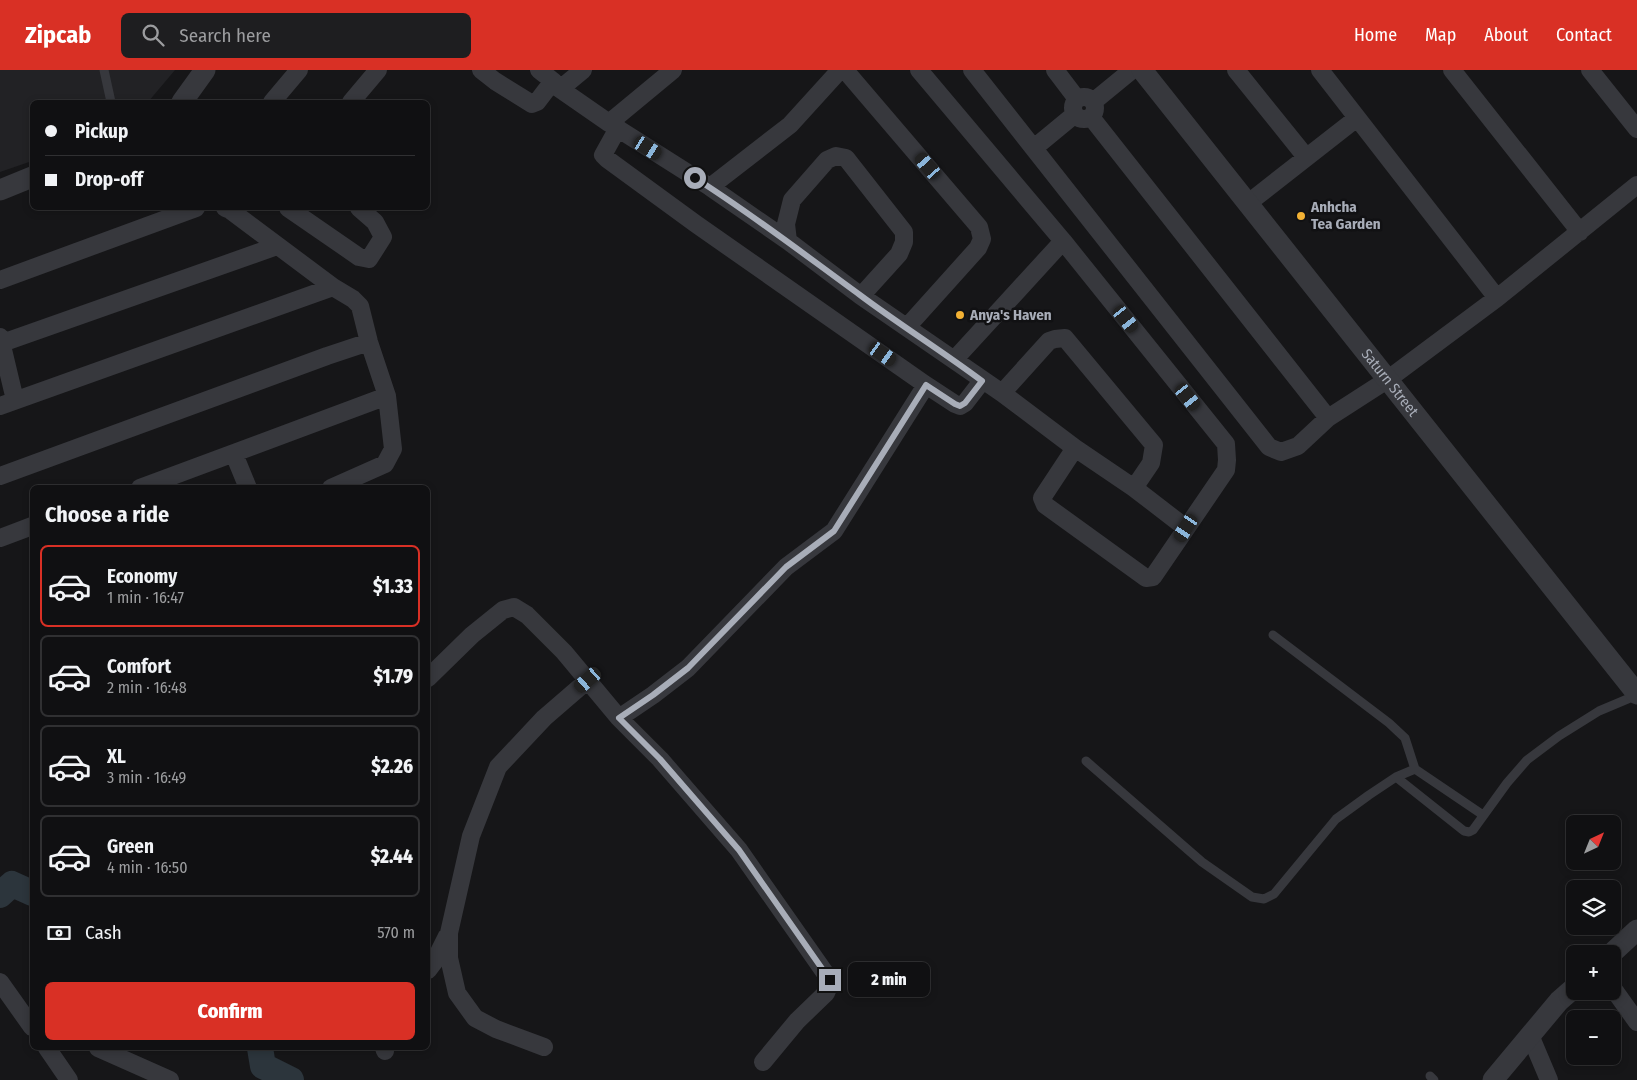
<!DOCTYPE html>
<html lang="en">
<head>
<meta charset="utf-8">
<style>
  :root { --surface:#101012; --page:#1e1e20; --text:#f1f3f6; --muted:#9c9d9f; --line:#303032; --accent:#d93025 }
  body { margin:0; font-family:"Fira Sans Condensed",sans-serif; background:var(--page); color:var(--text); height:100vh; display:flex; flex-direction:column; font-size:19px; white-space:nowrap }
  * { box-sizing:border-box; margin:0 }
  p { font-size:16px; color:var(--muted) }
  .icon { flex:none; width:28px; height:28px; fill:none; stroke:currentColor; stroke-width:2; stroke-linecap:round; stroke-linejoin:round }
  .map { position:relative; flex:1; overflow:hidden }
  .side { position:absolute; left:30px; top:415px; width:400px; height:565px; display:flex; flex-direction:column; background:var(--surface); border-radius:8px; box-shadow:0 2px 8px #0003,0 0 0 1px var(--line) }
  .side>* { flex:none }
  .guide { position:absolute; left:30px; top:30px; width:400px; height:110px; border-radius:8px; box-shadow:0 2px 8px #0003,0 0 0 1px var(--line); display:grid; align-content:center; height:110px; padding:0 15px; background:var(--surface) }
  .needle { width:32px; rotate:43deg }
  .controls { position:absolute; left:1566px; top:745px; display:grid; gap:10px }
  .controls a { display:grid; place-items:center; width:55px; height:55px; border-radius:8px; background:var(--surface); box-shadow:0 2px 8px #0003,0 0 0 1px var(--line); font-size:25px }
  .end { position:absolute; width:22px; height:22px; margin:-11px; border:6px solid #a8adb8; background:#111; box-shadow:0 0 0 2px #111 }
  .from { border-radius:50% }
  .bubble { position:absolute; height:35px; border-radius:8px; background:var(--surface); box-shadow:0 2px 8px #0003,0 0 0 1px var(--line); font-size:16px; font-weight:800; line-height:35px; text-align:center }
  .car { position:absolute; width:15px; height:30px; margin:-15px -8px; border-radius:6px; box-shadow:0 0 4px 1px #0007; background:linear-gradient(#222 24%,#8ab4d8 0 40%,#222 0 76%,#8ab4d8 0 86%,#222 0) }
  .guide b { display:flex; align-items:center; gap:18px; height:48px; font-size:19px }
  .guide b+b { border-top:1px solid var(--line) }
  .guide i { width:12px; height:12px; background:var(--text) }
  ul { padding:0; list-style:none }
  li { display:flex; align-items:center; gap:15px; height:82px; margin:0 10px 8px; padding:0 5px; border:2px solid var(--line); border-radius:8px }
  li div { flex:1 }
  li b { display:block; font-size:19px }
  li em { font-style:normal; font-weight:800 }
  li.active { border-color:var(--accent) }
  li>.icon { width:45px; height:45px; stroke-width:1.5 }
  h2 { padding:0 15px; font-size:22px; line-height:60px }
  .pay { display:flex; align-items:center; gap:12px; height:55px; padding:0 15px; font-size:19px }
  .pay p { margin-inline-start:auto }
  .action { display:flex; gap:10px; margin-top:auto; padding:10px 15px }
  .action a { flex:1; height:58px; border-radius:8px; background:var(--accent); color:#fff; font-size:20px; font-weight:800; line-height:58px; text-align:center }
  header { display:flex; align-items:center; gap:30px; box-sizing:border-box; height:70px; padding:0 25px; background:var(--accent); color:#fff }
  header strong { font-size:24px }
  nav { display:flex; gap:28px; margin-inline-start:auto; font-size:18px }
  .search { width:350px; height:45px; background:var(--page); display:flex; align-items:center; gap:12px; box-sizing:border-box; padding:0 18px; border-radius:8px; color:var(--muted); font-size:19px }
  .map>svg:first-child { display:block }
  .built { fill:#222225 }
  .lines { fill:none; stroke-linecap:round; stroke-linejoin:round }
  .river { stroke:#2c353c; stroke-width:26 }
  .service { stroke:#37383d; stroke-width:9 }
  .minor { stroke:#37383d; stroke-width:18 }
  .tertiary { stroke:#37383d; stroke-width:21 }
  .route { stroke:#a8adb8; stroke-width:6 }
  .poi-dot { fill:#f2b134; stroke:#111113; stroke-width:2 }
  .labels { text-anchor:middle; stroke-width:5; stroke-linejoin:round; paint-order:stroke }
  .poi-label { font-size:15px; font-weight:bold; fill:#a8adb8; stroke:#111113; text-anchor:start }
  .street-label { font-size:15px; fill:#a8adb8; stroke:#111113 }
</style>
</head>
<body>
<header>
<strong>Zipcab</strong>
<div class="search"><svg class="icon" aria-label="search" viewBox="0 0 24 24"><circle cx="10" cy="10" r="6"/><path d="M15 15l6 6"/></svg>Search here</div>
<nav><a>Home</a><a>Map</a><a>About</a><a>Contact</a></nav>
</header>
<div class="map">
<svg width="1637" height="1010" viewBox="0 0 1637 1010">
  <rect width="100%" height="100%" fill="#161618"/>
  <path class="built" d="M0,0H175L148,32H32V91L0,102Z"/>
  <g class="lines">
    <path class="river" d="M0,825L12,814L32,823
      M260,978L263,996L291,1010"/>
    <path class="service" d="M104,0L111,32
      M1273,565L1389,653L1405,668L1415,699L1396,707L1464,761L1469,762L1473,760L1507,713L1527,690L1559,666L1599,641L1637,625
      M1086,691L1202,792L1252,827L1264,829L1274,824L1336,749L1369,725L1396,707
      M1415,699L1483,745
      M1430,1006L1434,1010"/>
    <path class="minor" d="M481,0L495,11L532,34L537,32L553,11
      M539,0L553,11L560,19L609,53
      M673,0L609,53L710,117L788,171L861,226L1002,323L1075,378L1042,428L1045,435L1146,508L1153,507L1226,400L1227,390L1226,374L1063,171L919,0
      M972,0L1269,377L1281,382L1298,376L1328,348L1387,310L1497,228L1637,115
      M1055,0L1077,29
      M1236,0L1306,87
      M1320,0L1497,228
      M1452,0L1580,162
      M1590,0L1637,59
      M850,6L979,157L982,169L978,178L907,257
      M560,19L583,0
      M1073 38a11 11 0 1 1 22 0a11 11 0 1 1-22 0Z
      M272,32L299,0
      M351,32L378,0
      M1093,32L1132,0
      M1091,47L1328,348
      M618,58L603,85L607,89L696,154L926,315L955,334L960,336L965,333L982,311
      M1034,78L1074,45
      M710,117L790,55L840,0
      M1247,134L1357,48
      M225,138L230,140L333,217L353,229L360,236L369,272L387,326L393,379L385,394L331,418
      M288,138L359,187L369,189L383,167L375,152L359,138
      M788,171L786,154L792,130L827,90L836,86L846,88L904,162V172L899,184L861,226
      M0,210L196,138
      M0,267L15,330
      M2,273L277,176
      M954,290L1063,171
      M1002,323L1049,271L1055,269L1065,268L1154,375L1151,393L1134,418
      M0,336L333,217
      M1075,378L1134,418L1186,458
      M234,384L248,418
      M0,406L327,286L369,272
      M140,418L387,326
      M0,468L32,456
      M428,608L472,565L503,540L514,537L527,545L564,582L619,648L653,625L688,598L786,497L834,461L926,315
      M619,648L660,689L739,780L830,910L829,916L826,923L797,951L763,992
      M428,900L434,892L447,866
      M0,912L32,957
      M1612,917L1637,952
      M1530,965L1549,1010
      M544,977L496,959L475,948L457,923L449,888V863L471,766L498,697L544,648L588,610
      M47,978L69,1010
      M98,978L170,1010
      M384,978L385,981"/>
    <g class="tertiary">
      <path id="s1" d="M1142,0L1637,624"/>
      <path d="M182,32L205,0"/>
      <path d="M0,120L32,107"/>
      <path d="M1611,884L1637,860"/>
      <path d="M1493,1010L1559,931L1575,917"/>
    </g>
  </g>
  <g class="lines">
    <path class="route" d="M695,108C752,144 805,185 860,225C900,255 942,281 982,311L965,333L960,336L955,334L926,315L834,461L786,497L688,598L653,625L619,648L660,689L739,780L830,910"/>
  </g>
  <g class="poi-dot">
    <circle cx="1301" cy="146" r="5"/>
    <circle cx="960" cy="245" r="5"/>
  </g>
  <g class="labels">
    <g class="poi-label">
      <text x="1311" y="142">Anhcha<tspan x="1311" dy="17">Tea Garden</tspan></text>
      <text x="970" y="250">Anya's Haven</text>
    </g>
    <g class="street-label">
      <text dy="5" stroke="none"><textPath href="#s1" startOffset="399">Saturn Street</textPath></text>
    </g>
  </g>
</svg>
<div class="controls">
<a><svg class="needle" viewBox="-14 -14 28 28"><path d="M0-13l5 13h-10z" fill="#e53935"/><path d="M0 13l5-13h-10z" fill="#9c9d9f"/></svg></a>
<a><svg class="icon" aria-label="layers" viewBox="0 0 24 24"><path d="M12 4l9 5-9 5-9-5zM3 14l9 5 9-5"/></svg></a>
<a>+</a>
<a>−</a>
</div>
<i class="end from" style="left:695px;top:108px"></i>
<i class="end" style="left:830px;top:910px"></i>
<div class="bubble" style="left:848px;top:892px;width:82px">2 min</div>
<i class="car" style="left:648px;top:78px;rotate:122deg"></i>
<i class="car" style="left:928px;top:96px;rotate:319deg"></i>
<i class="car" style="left:1126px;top:249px;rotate:141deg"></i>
<i class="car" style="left:883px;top:284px;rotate:125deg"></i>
<i class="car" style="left:1188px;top:327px;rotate:141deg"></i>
<i class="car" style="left:1186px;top:458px;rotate:213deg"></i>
<i class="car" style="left:588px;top:610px;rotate:229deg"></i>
<div class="guide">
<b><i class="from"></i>Pickup</b>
<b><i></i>Drop-off</b>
</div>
<section class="side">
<h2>Choose a ride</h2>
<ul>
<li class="active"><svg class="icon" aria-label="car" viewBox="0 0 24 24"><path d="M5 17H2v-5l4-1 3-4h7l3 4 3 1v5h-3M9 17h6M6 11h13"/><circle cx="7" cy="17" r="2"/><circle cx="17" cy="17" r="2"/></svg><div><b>Economy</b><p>1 min · 16:47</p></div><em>$1.33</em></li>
<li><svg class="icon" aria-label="car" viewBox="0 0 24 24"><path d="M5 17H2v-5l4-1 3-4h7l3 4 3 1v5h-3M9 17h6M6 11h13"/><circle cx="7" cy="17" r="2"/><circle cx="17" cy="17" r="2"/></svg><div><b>Comfort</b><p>2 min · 16:48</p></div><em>$1.79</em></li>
<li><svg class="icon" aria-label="car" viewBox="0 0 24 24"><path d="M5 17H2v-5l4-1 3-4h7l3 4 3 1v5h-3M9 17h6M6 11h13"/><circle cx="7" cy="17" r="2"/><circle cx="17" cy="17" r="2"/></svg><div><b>XL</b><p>3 min · 16:49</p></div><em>$2.26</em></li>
<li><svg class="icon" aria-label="car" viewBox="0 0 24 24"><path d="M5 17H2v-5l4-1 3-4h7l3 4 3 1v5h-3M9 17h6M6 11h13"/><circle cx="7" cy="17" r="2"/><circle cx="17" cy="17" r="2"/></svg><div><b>Green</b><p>4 min · 16:50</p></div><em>$2.44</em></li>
</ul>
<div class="pay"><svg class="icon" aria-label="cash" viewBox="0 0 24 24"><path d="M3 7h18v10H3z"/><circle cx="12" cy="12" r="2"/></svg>Cash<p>570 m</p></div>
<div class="action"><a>Confirm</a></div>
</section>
</div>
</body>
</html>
